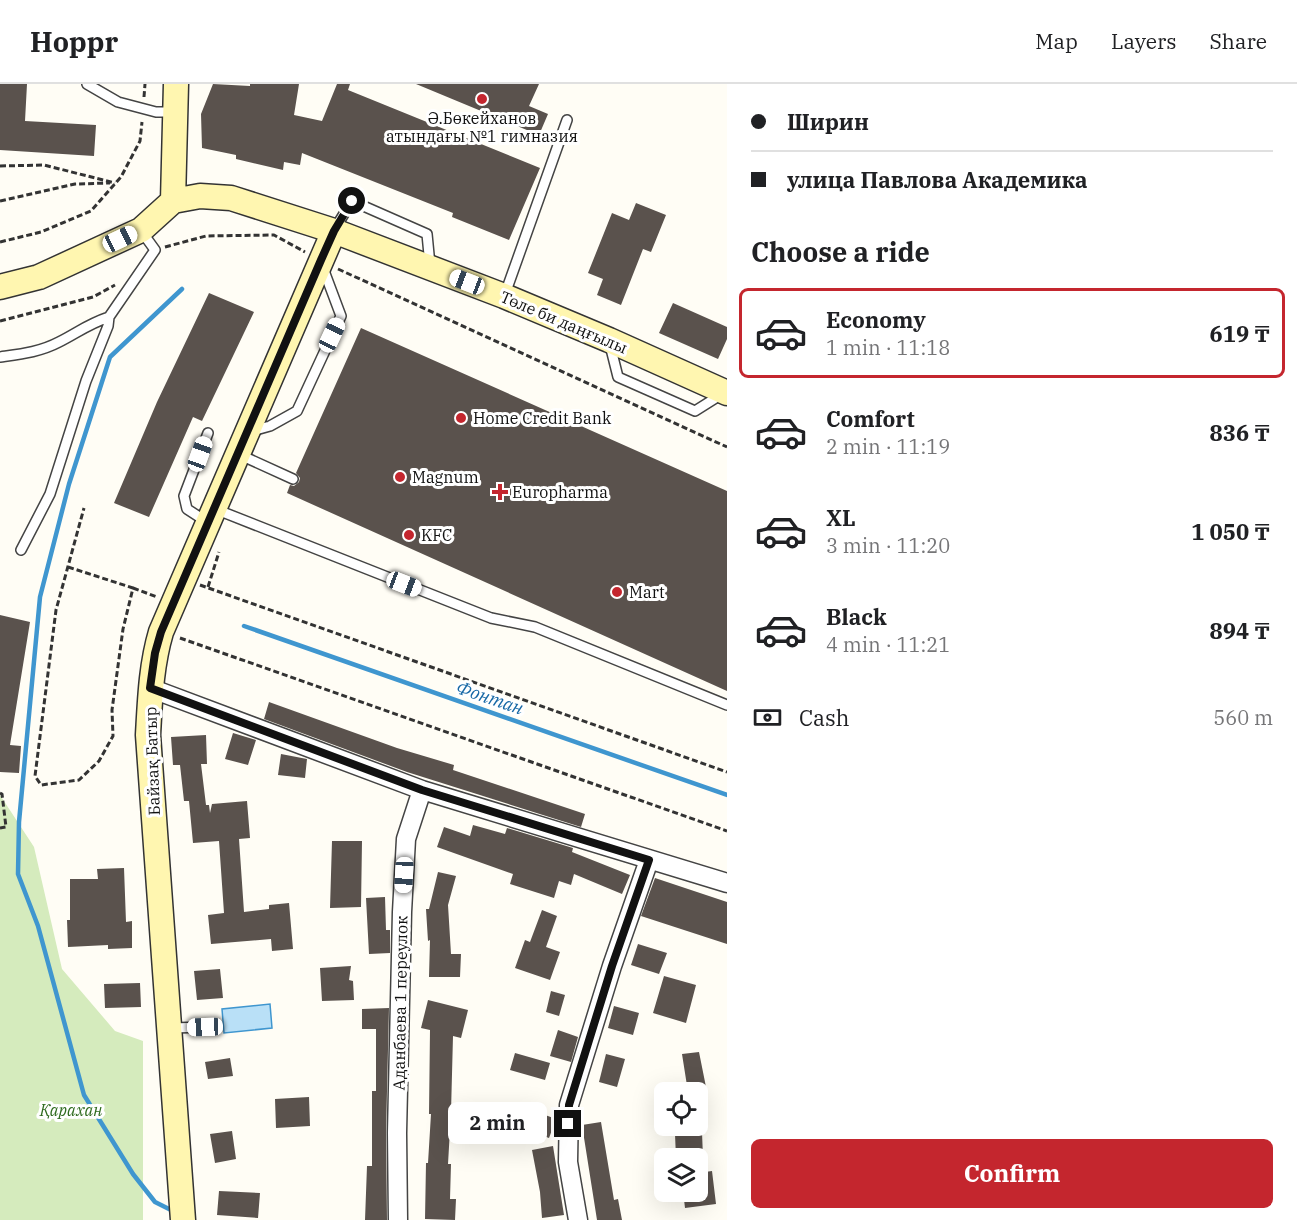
<!DOCTYPE html>
<html lang="en">
<head>
<meta charset="utf-8">
<style>
  :root { --surface:#fff; --page:#f2f2f2; --text:#202124; --muted:#757577; --line:#e0e0e0; --accent:#c4262e }
  body { margin:0; font-family:"IBM Plex Serif",serif; background:var(--page); color:var(--text); height:100vh; display:flex; flex-direction:column; font-size:22px; white-space:nowrap }
  * { box-sizing:border-box; margin:0 }
  p { font-size:20px; color:var(--muted) }
  .icon { flex:none; width:33px; height:33px; fill:none; stroke:currentColor; stroke-width:2; stroke-linecap:round; stroke-linejoin:round }
  .map { position:relative; flex:1; overflow:hidden }
  .panel { display:flex; flex-direction:column; background:var(--surface); width:570px }
  .panel>* { flex:none }
  .hud { display:grid; align-content:center; height:132px; padding:0 24px; background:var(--surface) }
  .fabs { position:absolute; left:654px; top:998px; display:grid; gap:12px }
  .fabs a { display:grid; place-items:center; width:54px; height:54px; border-radius:9px; background:var(--surface); box-shadow:0 6px 24px #0002; font-size:30px }
  .end { position:absolute; width:27px; height:27px; margin:-14px; border:8px solid #111; background:#fff; box-shadow:0 0 0 3px #fff }
  .from { border-radius:50% }
  .bubble { position:absolute; height:42px; border-radius:9px; background:var(--surface); box-shadow:0 6px 24px #0002; font-size:20px; font-weight:800; line-height:42px; text-align:center }
  .car { position:absolute; width:18px; height:36px; margin:-18px -9px; border-radius:8px; box-shadow:0 0 4px 2px #0007; background:linear-gradient(#fff 24%,#345 0 40%,#fff 0 76%,#345 0 86%,#fff 0) }
  .hud b { display:flex; align-items:center; gap:21px; height:57px; font-size:22px }
  .hud b+b { border-top:2px solid var(--line) }
  .hud i { width:15px; height:15px; background:var(--text) }
  ul { padding:0; list-style:none }
  li { display:flex; align-items:center; gap:18px; height:90px; margin:0 12px 9px; padding:0 12px; border:3px solid transparent; border-radius:9px }
  li div { flex:1 }
  li b { display:block; font-size:22px }
  li em { font-style:normal; font-weight:800 }
  li.selected { border-color:var(--accent) }
  li>.icon { width:54px; height:54px; stroke-width:1.5 }
  h2 { padding:0 24px; font-size:27px; line-height:72px }
  .pay { display:flex; align-items:center; gap:15px; height:66px; padding:0 24px; font-size:22px }
  .pay p { margin-inline-start:auto }
  .primary-button { display:flex; gap:12px; margin-top:auto; padding:12px 24px }
  .primary-button a { flex:1; height:69px; border-radius:9px; background:var(--accent); color:#fff; font-size:24px; font-weight:800; line-height:69px; text-align:center }
  header { display:flex; align-items:center; gap:36px; box-sizing:border-box; height:84px; padding:0 30px; background:var(--surface); border-bottom:2px solid var(--line) }
  header strong { font-size:28px }
  nav { display:flex; gap:33px; margin-inline-start:auto; font-size:21px }
  main { display:flex; flex:1; min-height:0 }
  .map>svg:first-child { display:block }
  .green { fill:#d5ebbd }
  .water { fill:#b9e0f7; stroke:#3f96cf; stroke-width:1.5 }
  .lines { fill:none; stroke-linecap:round; stroke-linejoin:round }
  .stream { stroke:#3f96cf; stroke-width:4.5 }
  .building { fill:#5a524d }
  .lane-casing { stroke:#444; stroke-width:12 }
  .street-casing { stroke:#444; stroke-width:21 }
  .secondary-casing { stroke:#333; stroke-width:27 }
  .path { stroke:#333; stroke-width:3; stroke-dasharray:6 3; stroke-linecap:butt }
  .lane { stroke:#fff; stroke-width:9 }
  .street { stroke:#fff; stroke-width:18 }
  .secondary { stroke:#fff6b0; stroke-width:24 }
  .route { stroke:#111; stroke-width:8 }
  .poi-dot { fill:#c4262e; stroke:#fff; stroke-width:2 }
  .labels { text-anchor:middle; stroke-width:6; stroke-linejoin:round; paint-order:stroke }
  .poi-label { font-size:16px; fill:#111; stroke:#fff; text-anchor:start }
  .street-label { font-size:16px; fill:#111; stroke:#fff }
  .park-label { font-size:16px; font-style:italic; fill:#2f6b1f; stroke:#fff }
  .water-label { font-size:18px; font-style:italic; fill:#1768a6; stroke:#fff }
</style>
</head>
<body>
<header>
<strong>Hoppr</strong>
<nav><a>Map</a><a>Layers</a><a>Share</a></nav>
</header>
<main>
<div class="map">
<svg width="727" height="1136" viewBox="0 0 727 1136">
  <rect width="100%" height="100%" fill="#fffdf5"/>
  <path class="green" d="M0,711L34,763L62,885L115,947L143,957V1136H0Z"/>
  <path class="water" d="M270,920L272,944L224,949L222,925Z"/>
  <g class="lines">
    <path class="stream" d="M244,542L727,711
      M175,1128L155,1118L133,1090L84,1011L38,842L18,790L19,738L40,513L69,400L110,273L182,205"/>
  </g>
  <path class="building" d="M0,0H27L25,37L96,41L94,72L0,66Z
    M213,0L250,2V0H299L294,31L322,37L337,0H350L348,6L540,84L509,156L452,133L453,129L302,69L300,81L284,78L283,86L236,75V71L202,64L201,30Z
    M416,0H539L529,22L548,30L539,51Z
    M636,119L666,131L651,168L643,165L621,221L597,211L603,195L588,189L612,129L629,136Z
    M209,209L254,228L202,337L193,333L149,433L114,419L157,318Z
    M673,219L727,243V255L718,275L659,249Z
    M361,244L727,407V607L287,409L290,401L294,402L299,398L300,394L296,389Z
    M0,531L30,538L10,661L21,662L19,689L0,688Z
    M269,618L397,664L454,681L453,686L585,730L581,743L407,688L264,635Z
    M233,649L256,656L248,681L225,675Z
    M206,651L207,680H201L206,721H209L210,729L212,720L247,717L250,754L239,755L244,828L269,825V821L289,819L293,865L272,867L271,855L211,860L208,831L224,829L219,757L193,759L189,717H184L180,681H173L171,653Z
    M281,670L307,675L305,694L278,691Z
    M473,741L505,750L507,744L573,764L572,768L630,791L622,810L574,790L571,801L559,797L554,814L510,800L513,790L437,763L444,743L470,752Z
    M332,757H362L361,823L330,824Z
    M124,784L126,838L132,837V864L108,865V861L68,863L67,836H70V795H98L97,785Z
    M438,788L456,792L448,821L451,870H461L460,893H429L430,856L428,857L426,825H429Z
    M655,794L727,818V860L641,832Z
    M385,813L386,846H390V869L369,870L366,814Z
    M542,826L557,832L546,863L560,868L550,896L515,884L525,856L530,858Z
    M638,860L667,869L659,890L631,881Z
    M351,882L349,896L353,897L354,916L322,917L320,884Z
    M220,885L223,914L197,916L194,887Z
    M664,892L696,901L686,939L653,929Z
    M140,899L141,923L105,924L104,900Z
    M551,907L565,911L559,932L546,928Z
    M428,916L468,926L461,954L453,952L451,1028L448,1080H451L450,1115H456L455,1136L425,1135L426,1079H428L431,1030H429L430,946L421,944Z
    M614,922L639,929L633,951L608,944Z
    M389,924L386,1049L387,1136H365L367,1082H372V1007H376V945H362V925Z
    M558,946L578,953L571,978L550,972Z
    M699,968L707,1008H688L682,970Z
    M515,969L550,979L545,996L510,986Z
    M606,970L625,975L617,1003L599,998Z
    M230,974L233,992L208,995L205,978Z
    M309,1013L310,1042L276,1044L275,1015Z
    M529,1025L556,1035L549,1054L522,1044Z
    M601,1038L614,1116L618,1115L622,1136H597L582,1041Z
    M232,1047L236,1075L215,1079L210,1050Z
    M702,1048L703,1074H676L675,1050Z
    M553,1062L564,1131L542,1134L540,1108L532,1066Z
    M712,1087L716,1120L685,1124L683,1107H698V1089Z
    M219,1107L260,1109L258,1134L217,1131Z"/>
  <g class="lines">
    <defs>
      <path id="lane" d="M87,0L118,18L156,28H173
        M334,146L352,117L427,150L430,181
        M505,210L567,36
        M610,261L618,293L695,327L722,310
        M0,273C21,270 40,268 59,258C77,249 88,240 109,233
        M252,347L270,342L297,327L341,232L323,184
        M238,370L293,395
        M215,425L491,534L535,543L727,621
        M207,438L187,425L184,412L208,349
        M21,466L50,410L86,297L108,242L109,233L155,166L142,148
        M172,944L205,943"/>
      <path id="street" d="M150,604L422,706L727,799
        M398,1136L397,1049L402,828L406,755L422,706
        M578,1136L568,1078L569,1021L612,882L649,776"/>
      <path id="secondary" d="M173,117L176,0
        M0,203L39,193L141,146L173,117L200,112L231,114L334,147L504,212L609,256L727,309
        M183,1136L148,651C150,616 151,582 161,548L334,147"/>
    </defs>
    <use href="#lane" class="lane-casing"/>
    <use href="#street" class="street-casing"/>
    <use href="#secondary" class="secondary-casing"/>
    <path class="path" d="M144,13L145,0
      M0,82L44,81L115,99
      M0,117L75,100L110,99
      M0,158L41,148L91,127L121,93L140,57L142,38
      M165,163L206,152L274,151L305,168
      M338,185L727,363
      M0,237L93,213L115,201
      M68,483L133,504L123,545L112,626L113,652L99,677L79,696L41,701L35,692L56,526L84,424
      M200,501L727,688
      M208,503L219,468
      M133,504L157,513
      M180,554L727,747
      M0,709L2,710L6,743L0,744"/>
    <use href="#lane" class="lane"/>
    <use href="#street" class="street"/>
    <use href="#secondary" class="secondary"/>
  </g>
  <g class="lines">
    <path class="route" d="M352,117L334,147L321,176L161,548L155,569L150,604L422,706L649,776L612,882L569,1021L568,1040"/>
  </g>
  <g class="poi-dot">
    <circle cx="482" cy="15" r="6"/>
    <circle cx="461" cy="334" r="6"/>
    <circle cx="400" cy="393" r="6"/>
    <path d="M497 399h6v6h6v6h-6v6h-6v-6h-6v-6h6z"/>
    <circle cx="409" cy="451" r="6"/>
    <circle cx="617" cy="508" r="6"/>
  </g>
  <g class="labels">
    <g class="poi-label">
      <text x="482" y="40" text-anchor="middle">Ә.Бөкейханов<tspan x="482" dy="18">атындағы №1 гимназия</tspan></text>
      <text x="473" y="340">Home Credit Bank</text>
      <text x="412" y="399">Magnum</text>
      <text x="512" y="414">Europharma</text>
      <text x="421" y="457">KFC</text>
      <text x="629" y="514">Mart</text>
    </g>
    <g class="street-label">
      <text transform="translate(564 238) rotate(23)" y="6">Төле би даңғылы</text>
      <text transform="translate(152 677) rotate(-92)" y="6">Байзақ Батыр</text>
      <text transform="translate(400 919) rotate(-89)" y="6">Аданбаева 1 переулок</text>
    </g>
    <g class="park-label">
      <text x="71" y="1032">Қарахан</text>
    </g>
    <g class="water-label">
      <text transform="translate(490 614) rotate(19)" y="6">Фонтан</text>
    </g>
  </g>
</svg>
<div class="fabs">
<a><svg class="icon" aria-label="locate" viewBox="0 0 24 24"><circle cx="12" cy="12" r="6"/><path d="M12 2v4M12 18v4M2 12h4M18 12h4"/></svg></a>
<a><svg class="icon" aria-label="layers" viewBox="0 0 24 24"><path d="M12 4l9 5-9 5-9-5zM3 14l9 5 9-5"/></svg></a>
</div>
<i class="end from" style="left:352px;top:117px"></i>
<i class="end" style="left:568px;top:1040px"></i>
<div class="bubble" style="left:448px;top:1018px;width:99px">2 min</div>
<i class="car" style="left:120px;top:155px;rotate:65deg"></i>
<i class="car" style="left:467px;top:198px;rotate:291deg"></i>
<i class="car" style="left:332px;top:251px;rotate:25deg"></i>
<i class="car" style="left:200px;top:370px;rotate:20deg"></i>
<i class="car" style="left:404px;top:500px;rotate:111deg"></i>
<i class="car" style="left:404px;top:791px;rotate:183deg"></i>
<i class="car" style="left:205px;top:943px;rotate:268deg"></i>
</div>
<section class="panel">
<div class="hud">
<b><i class="from"></i>Ширин</b>
<b><i></i>улица Павлова Академика</b>
</div>
<h2>Choose a ride</h2>
<ul>
<li class="selected"><svg class="icon" aria-label="car" viewBox="0 0 24 24"><path d="M5 17H2v-5l4-1 3-4h7l3 4 3 1v5h-3M9 17h6M6 11h13"/><circle cx="7" cy="17" r="2"/><circle cx="17" cy="17" r="2"/></svg><div><b>Economy</b><p>1 min · 11:18</p></div><em>619 ₸</em></li>
<li><svg class="icon" aria-label="car" viewBox="0 0 24 24"><path d="M5 17H2v-5l4-1 3-4h7l3 4 3 1v5h-3M9 17h6M6 11h13"/><circle cx="7" cy="17" r="2"/><circle cx="17" cy="17" r="2"/></svg><div><b>Comfort</b><p>2 min · 11:19</p></div><em>836 ₸</em></li>
<li><svg class="icon" aria-label="car" viewBox="0 0 24 24"><path d="M5 17H2v-5l4-1 3-4h7l3 4 3 1v5h-3M9 17h6M6 11h13"/><circle cx="7" cy="17" r="2"/><circle cx="17" cy="17" r="2"/></svg><div><b>XL</b><p>3 min · 11:20</p></div><em>1 050 ₸</em></li>
<li><svg class="icon" aria-label="car" viewBox="0 0 24 24"><path d="M5 17H2v-5l4-1 3-4h7l3 4 3 1v5h-3M9 17h6M6 11h13"/><circle cx="7" cy="17" r="2"/><circle cx="17" cy="17" r="2"/></svg><div><b>Black</b><p>4 min · 11:21</p></div><em>894 ₸</em></li>
</ul>
<div class="pay"><svg class="icon" aria-label="cash" viewBox="0 0 24 24"><path d="M3 7h18v10H3z"/><circle cx="12" cy="12" r="2"/></svg>Cash<p>560 m</p></div>
<div class="primary-button"><a>Confirm</a></div>
</section>
</main>
</body>
</html>
